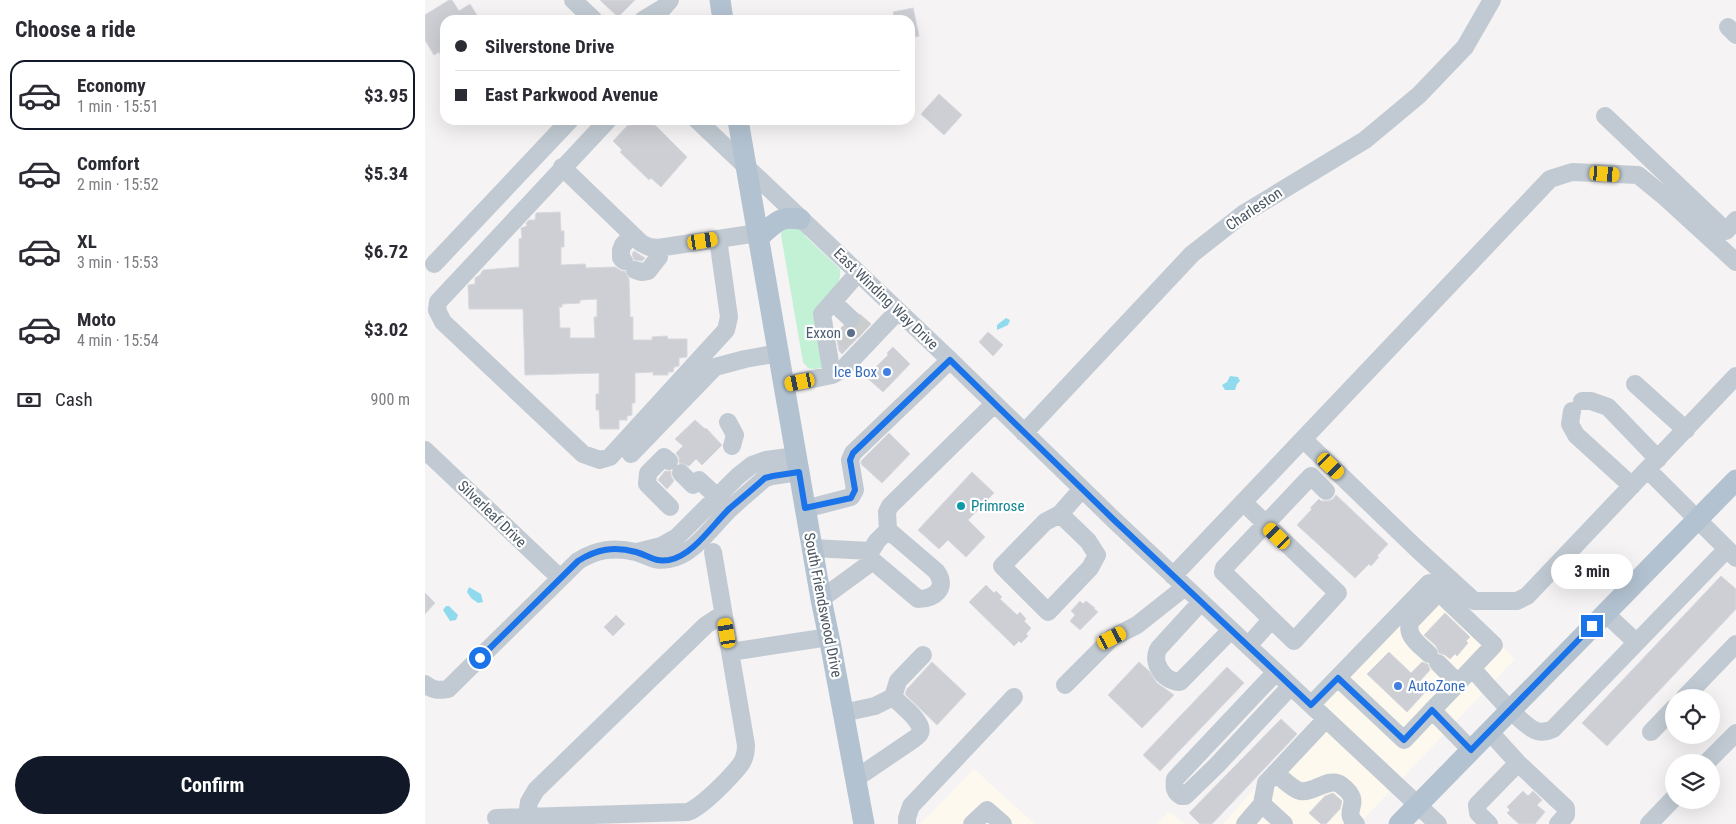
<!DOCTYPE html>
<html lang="en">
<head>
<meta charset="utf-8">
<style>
  :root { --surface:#fff; --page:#f2f2f3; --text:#2b2b33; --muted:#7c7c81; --line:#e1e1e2; --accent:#111827 }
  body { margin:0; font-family:"Roboto Condensed",sans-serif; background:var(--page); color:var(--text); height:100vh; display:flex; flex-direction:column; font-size:19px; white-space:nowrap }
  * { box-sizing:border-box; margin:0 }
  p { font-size:16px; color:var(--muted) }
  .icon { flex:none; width:28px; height:28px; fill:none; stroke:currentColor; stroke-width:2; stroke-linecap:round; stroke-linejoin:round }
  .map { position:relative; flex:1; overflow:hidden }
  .details { display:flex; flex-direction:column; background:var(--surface); width:425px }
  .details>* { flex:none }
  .top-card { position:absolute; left:15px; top:15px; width:475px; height:110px; border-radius:15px; box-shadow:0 5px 20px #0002; display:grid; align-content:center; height:110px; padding:0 15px; background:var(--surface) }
  .fabs { position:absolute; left:1240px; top:689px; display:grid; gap:10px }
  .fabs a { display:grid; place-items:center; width:55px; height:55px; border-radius:50%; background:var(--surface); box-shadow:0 5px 20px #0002; font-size:25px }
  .end { position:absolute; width:22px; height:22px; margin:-11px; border:6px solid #1a73e8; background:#fff; box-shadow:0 0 0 2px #fff }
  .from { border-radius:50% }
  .bubble { position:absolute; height:35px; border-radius:18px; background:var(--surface); box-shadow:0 5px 20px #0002; font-size:16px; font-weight:700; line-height:35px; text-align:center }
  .car { position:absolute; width:15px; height:30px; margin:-15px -8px; border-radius:6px; box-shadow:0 0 4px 1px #0007; background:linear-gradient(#f5c518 24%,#345 0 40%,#f5c518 0 76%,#345 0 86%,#f5c518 0) }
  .top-card b { display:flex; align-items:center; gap:18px; height:48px; font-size:19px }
  .top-card b+b { border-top:1px solid var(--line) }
  .top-card i { width:12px; height:12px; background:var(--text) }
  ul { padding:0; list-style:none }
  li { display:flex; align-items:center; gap:15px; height:70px; margin:0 10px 8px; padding:0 5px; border:2px solid transparent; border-radius:15px }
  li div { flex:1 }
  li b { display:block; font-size:19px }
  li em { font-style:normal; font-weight:700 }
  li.on { border-color:var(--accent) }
  li>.icon { width:45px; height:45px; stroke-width:1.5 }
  h2 { padding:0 15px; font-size:22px; line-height:60px }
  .pay { display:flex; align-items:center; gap:12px; height:55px; padding:0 15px; font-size:19px }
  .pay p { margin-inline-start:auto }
  .primary-button { display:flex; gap:10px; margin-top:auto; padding:10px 15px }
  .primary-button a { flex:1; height:58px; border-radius:30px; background:var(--accent); color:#fff; font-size:20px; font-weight:700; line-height:58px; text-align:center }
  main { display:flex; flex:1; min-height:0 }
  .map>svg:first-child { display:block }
  .commercial { fill:#fdf9ef }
  .green { fill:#c3f1d5 }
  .water { fill:#90daee }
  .building { fill:#cdcfd5; stroke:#d7d9de; fill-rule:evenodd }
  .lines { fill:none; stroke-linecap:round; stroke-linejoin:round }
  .minor-tunnel { stroke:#caccce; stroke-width:18; stroke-dasharray:18 9; stroke-linecap:butt }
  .minor { stroke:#c1cad2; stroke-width:18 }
  .major { stroke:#b3c2d1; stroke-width:21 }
  .route { stroke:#1a73e8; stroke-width:6 }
  .service-dot { fill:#5c6f8a; stroke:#fff; stroke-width:2 }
  .shop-dot { fill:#3f7fe0; stroke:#fff; stroke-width:2 }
  .culture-dot { fill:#0f9aa8; stroke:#fff; stroke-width:2 }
  .labels { text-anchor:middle; stroke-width:4.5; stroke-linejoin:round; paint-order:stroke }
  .street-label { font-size:15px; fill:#4a5661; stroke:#fff }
  .service-label { font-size:15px; fill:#4e5e75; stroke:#fff; text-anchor:end }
  .shop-label { font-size:15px; fill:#366cbe; stroke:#fff; text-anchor:end }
  .culture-label { font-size:15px; fill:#0d838f; stroke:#fff; text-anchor:start }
</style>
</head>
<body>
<main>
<section class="details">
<h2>Choose a ride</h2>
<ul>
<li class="on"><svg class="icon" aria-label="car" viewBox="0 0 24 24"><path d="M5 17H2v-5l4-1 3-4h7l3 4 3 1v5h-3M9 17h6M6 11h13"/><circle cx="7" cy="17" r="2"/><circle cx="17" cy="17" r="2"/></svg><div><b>Economy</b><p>1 min · 15:51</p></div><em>$3.95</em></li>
<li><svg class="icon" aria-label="car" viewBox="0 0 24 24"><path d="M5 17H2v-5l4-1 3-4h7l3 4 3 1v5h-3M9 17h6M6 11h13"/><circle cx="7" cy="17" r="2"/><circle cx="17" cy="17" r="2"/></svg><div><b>Comfort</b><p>2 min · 15:52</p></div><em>$5.34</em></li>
<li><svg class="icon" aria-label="car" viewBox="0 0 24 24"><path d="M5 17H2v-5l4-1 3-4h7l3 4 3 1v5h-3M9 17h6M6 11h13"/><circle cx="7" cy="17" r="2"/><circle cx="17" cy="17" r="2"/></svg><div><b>XL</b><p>3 min · 15:53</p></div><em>$6.72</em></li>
<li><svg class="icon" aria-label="car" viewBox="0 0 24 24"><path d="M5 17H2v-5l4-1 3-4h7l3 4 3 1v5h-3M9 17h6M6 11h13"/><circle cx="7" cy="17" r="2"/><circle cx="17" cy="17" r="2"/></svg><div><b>Moto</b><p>4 min · 15:54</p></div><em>$3.02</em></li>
</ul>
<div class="pay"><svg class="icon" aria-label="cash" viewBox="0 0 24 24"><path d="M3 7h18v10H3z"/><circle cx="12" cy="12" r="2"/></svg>Cash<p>900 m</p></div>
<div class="primary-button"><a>Confirm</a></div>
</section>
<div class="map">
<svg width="1311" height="824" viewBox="0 0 1311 824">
  <rect width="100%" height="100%" fill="#f5f3f3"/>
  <path class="commercial" d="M1001,572L1090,659L934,824H798L886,726L888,690Z
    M549,769L610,824H495Z
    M743,812L761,824H731Z"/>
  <path class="green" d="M371,226L382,234L380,236L415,269C416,277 414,282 410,289L398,368L389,369L383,368L378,362L356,235L357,229Z"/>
  <path class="water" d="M581,318L585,320L583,325L572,330V325Z
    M805,376L813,377L815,381L812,384L810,390H800L797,385L802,382Z
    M44,587L56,594L58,602L53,603L46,598L42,592Z
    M21,606H24L33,615L31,620L25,621L18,610Z"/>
  <path class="building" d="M24,0H27L34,11L45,4L55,20H20V63L14,52L9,55L0,40V15Z
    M175,0H210L193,17Z
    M488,8L494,36L485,38V20H470L468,12Z
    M514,94L537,115L519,135L496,114Z
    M210,120H222L229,126L230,125L262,157L236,187L226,178L224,180L195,152L197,150L188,141L203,125L205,126Z
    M135,212L136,231H139V247H136V265L160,264L161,268L190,267L196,271H200L204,279L205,311V317H208V340H227V337L242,336L243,339H262V357L254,358V366L249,367L248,372H243V375H228V372L210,373V403H207V415L202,416V420H194V429H175L174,410H171V394H174V373L100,375L98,309H44L43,285L50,284V278L55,275L58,270L94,267V239L97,238L96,228L102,226L101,223L104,220H110L111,213ZM172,299V317H169L170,338H145V328H135L134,307H137V304L155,303V300Z
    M209,251L220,258L217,261L209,260L207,254Z
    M435,314L446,324L417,354L414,351L411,334L418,326L424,329L433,327L436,321Z
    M563,332L578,345L568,356L554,342Z
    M468,347L485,364L458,392L440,376L447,369L448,370L463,355L462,353Z
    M270,420L280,429L281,428L297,445L277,465L271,459L264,466L254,463V458L251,453L258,446L250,439Z
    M464,433L485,454L457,483L436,464V461Z
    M240,471H246V476L249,481L242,489L233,480Z
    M547,472L569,493L543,520L560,537L541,557L523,540L514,549L493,530Z
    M911,495L963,544L952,556L954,557L946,566L944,564L930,578L872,525L887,509L885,508L894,499L896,501H903L908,499Z
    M1296,576L1311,589V609L1182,746L1157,723Z
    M561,585L569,593L571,591L577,597L575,599L592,615L595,612L601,619L599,621L606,628L601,634L603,636L596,643L594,641L589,646L544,602Z
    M0,593L10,603L0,614Z
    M655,601L658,604L661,601L670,608L669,609L673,612L655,630L645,621L650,615L646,611Z
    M1020,613L1045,637L1041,641L1043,643L1032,656L1030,654L1025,659L1020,655L1014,653L1011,646L999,635Z
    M191,615L200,624L188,636L179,627Z
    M964,652L986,673L997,662L1003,664L1005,670L995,681L1003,689L982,712L942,674Z
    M507,662L541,694L512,725L480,694L482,689Z
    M714,662L724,671L732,683L749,695L717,728L683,695Z
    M802,667L819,683L735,771L718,755Z
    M856,719L872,734L787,824H775L764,813Z
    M1098,791L1103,796L1108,791L1117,800L1112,805L1120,812L1110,824H1094L1082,813L1085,810L1082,807Z
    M908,793L917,801L915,809L901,824H896L884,813L900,796Z"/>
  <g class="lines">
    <path class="minor-tunnel" d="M426,319L442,333
      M414,330L430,346"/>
    <path class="minor" d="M148,0L169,20
      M218,20L238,8L245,0
      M1303,27L1311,35
      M1180,116L1301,231L1311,220
      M183,120L13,302L12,310L18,322L158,454L175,460L185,457L301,330L304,317L293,239
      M272,120L525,360L689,520L1013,824
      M137,167L216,243L224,247L233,248L333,233
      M199,261L196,258V250L198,245L207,235
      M9,264L145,120
      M210,270L216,272L223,271L234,257L233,248
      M408,302L426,319
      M407,375L397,314L433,273
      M1210,384L1261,430
      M359,385L407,375L418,369L473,311
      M1157,401H1166L1183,407L1233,459
      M1147,411L1145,424L1151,435L1207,486
      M303,422L310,435L307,446
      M599,433L767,254L818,214L940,140L994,95L1040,47L1067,0
      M878,439L991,548L1049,601H1092L1102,596L1311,376
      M0,450L135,578
      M206,454L290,367L320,359L354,353
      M244,461L239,457L223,473L222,484L245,507
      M1223,470L1311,558
      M256,473L268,485
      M274,480L301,505
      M818,502L913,593L869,641L798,572L799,568L886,476L901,491
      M380,509L426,497L430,490L425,460L428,453L525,360
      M635,514L663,541L672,555L665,568L623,612L577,566L620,522L635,514L657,489
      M387,548L446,551L452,541L463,530L462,512L465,506L569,404
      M212,552L236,546L252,537L313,476L327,465L341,460L371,456
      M748,576L1125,179L1147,172L1213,175L1240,197L1311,262
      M396,599L448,561L493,599C509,599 524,588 511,571L463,530
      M776,602L734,648C725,662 739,682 755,682L806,630
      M1180,613L1211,642
      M823,646L846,620
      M305,652L404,637
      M1004,654C995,645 979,635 986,621L1014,592
      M1013,663L1033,683
      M1047,668C1058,681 1099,728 1112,731C1118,733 1123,731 1128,729L1302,549
      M851,672L750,779C749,787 749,792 756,796H760L792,765L866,686
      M0,684C7,690 14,691 23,689L153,561C172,549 189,547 211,552C225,556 228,562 244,559C268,556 289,524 305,509C317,498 329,488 340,478L347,476L374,472
      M640,685L687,638L712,625L760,587
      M468,697L473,681L498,655
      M1259,698L1311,644
      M886,705L1004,583L1069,645L979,740L913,678
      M1007,710L1046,750
      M418,713L450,706L468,697C475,704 500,723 495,733C494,736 491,737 489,739L430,779
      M1064,731L1093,763L1141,808V815L1133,824
      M1226,732L1249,708
      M1282,762L1311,733
      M850,773C857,778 867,789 875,791C888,794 905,776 916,785C941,804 915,809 931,824
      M837,804L859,824
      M102,817L104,802L111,790L281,625L298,614
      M71,818L263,812C278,806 306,777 316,764C320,758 321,752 321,745L288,552
      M482,824V818L486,806L589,697
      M547,824L562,810L578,824
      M820,824L837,804L841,783L901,719
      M1064,824L1053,813L1052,805L1093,763
      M1224,824L1249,798"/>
    <path class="major" d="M295,0L298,20
      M313,120L396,599L406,647L439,824
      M334,237C349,225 353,215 375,219
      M974,824L1311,480"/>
  </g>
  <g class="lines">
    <path class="route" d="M55,658L153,561C172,549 189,546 211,552C225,556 228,562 244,560C268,556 288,524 305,508C317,498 329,488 340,478L348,476L374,472L380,508L426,498L430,490L425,460L428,453L525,360L689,520L886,705L913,678L979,740L1007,710L1046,750L1167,626"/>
  </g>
  <circle class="service-dot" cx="426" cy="333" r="5"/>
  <g class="shop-dot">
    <circle cx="462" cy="372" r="5"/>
    <circle cx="973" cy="686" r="5"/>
  </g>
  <circle class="culture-dot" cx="536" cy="506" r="5"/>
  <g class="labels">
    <g class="street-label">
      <text transform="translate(829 209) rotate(-34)" y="5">Charleston</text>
      <text transform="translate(461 299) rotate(44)" y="5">East Winding Way Drive</text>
      <text transform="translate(67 514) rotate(44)" y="5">Silverleaf Drive</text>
      <text transform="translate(398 605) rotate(79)" y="5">South Friendswood Drive</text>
    </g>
    <g class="service-label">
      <text x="416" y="338">Exxon</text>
    </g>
    <g class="shop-label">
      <text x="452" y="377">Ice Box</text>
      <text x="983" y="691" text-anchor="start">AutoZone</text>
    </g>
    <g class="culture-label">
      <text x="546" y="511">Primrose</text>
    </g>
  </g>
</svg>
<div class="fabs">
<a><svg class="icon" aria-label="locate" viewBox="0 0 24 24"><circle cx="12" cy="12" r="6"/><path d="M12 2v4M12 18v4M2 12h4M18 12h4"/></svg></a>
<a><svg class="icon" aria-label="layers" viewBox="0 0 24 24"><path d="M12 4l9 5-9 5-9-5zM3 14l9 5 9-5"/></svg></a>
</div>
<i class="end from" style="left:55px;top:658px"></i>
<i class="end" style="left:1167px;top:626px"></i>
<div class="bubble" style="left:1126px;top:554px;width:82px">3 min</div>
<i class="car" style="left:1180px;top:174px;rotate:94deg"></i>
<i class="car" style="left:278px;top:241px;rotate:81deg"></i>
<i class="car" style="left:375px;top:382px;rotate:259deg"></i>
<i class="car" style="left:906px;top:466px;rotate:134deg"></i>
<i class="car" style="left:852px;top:536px;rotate:314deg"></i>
<i class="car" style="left:302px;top:633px;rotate:350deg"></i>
<i class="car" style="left:687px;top:638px;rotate:63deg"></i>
<div class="top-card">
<b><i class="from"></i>Silverstone Drive</b>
<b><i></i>East Parkwood Avenue</b>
</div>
</div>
</main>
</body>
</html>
